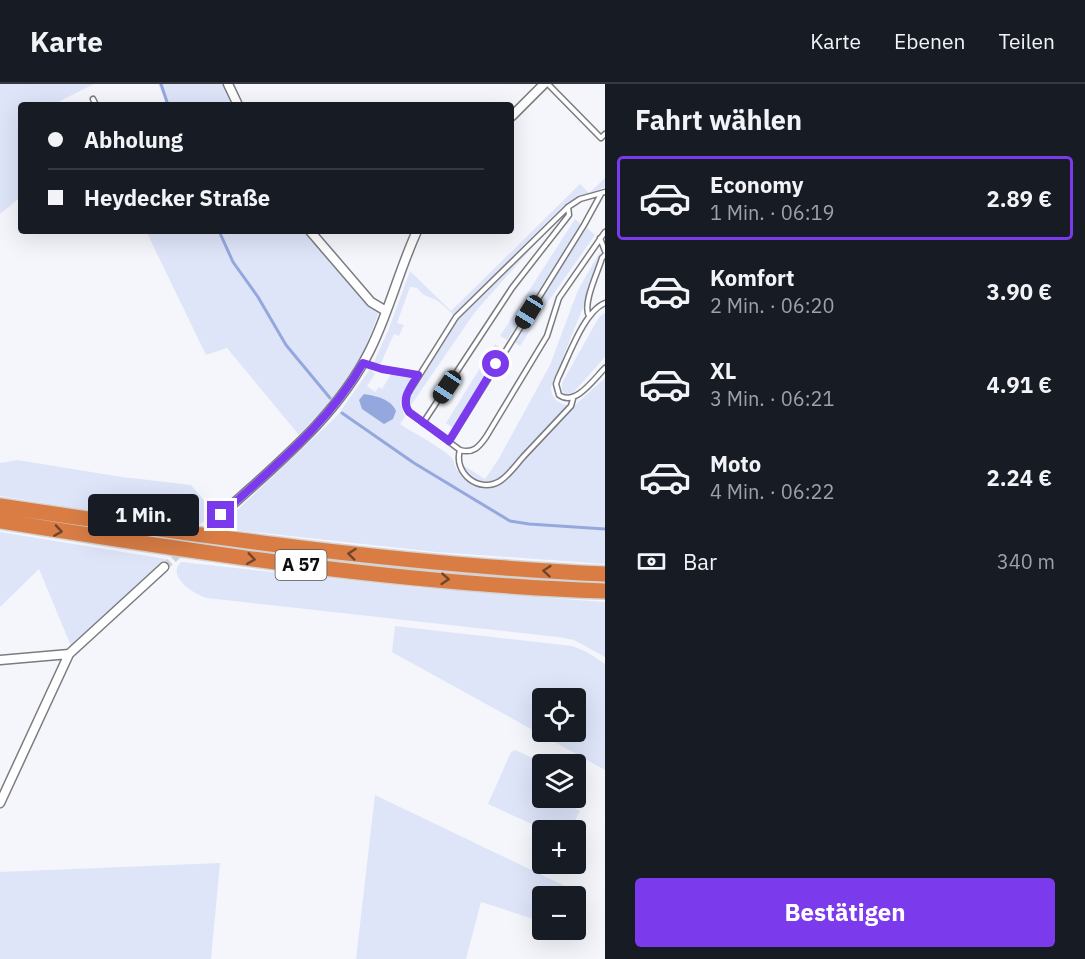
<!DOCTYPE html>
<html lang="de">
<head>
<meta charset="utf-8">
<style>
  :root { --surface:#171b24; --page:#20242c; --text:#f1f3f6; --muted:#9ea1a6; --line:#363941; --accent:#7c3aed }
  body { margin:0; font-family:"IBM Plex Sans",sans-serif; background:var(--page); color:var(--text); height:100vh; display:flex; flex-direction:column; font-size:22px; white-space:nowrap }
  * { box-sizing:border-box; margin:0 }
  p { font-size:20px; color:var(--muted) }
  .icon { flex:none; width:33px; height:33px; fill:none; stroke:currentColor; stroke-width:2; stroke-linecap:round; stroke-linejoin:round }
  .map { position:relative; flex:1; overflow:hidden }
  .details { display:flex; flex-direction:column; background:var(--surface); width:480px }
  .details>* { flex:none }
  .banner { position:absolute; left:18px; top:18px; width:496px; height:132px; border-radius:6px; box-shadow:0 6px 24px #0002; display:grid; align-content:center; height:132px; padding:0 30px; background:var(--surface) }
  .fabs { position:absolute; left:532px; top:604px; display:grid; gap:12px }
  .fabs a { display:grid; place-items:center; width:54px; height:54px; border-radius:6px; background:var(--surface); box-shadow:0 6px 24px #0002; font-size:30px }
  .end { position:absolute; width:27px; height:27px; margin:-14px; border:8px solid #7c3aed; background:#fff; box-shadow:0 0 0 3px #fff }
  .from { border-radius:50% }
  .bubble { position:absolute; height:42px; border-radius:6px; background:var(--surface); box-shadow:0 6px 24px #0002; font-size:20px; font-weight:700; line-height:42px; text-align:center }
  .car { position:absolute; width:18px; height:36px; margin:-18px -9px; border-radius:8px; box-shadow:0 0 4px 2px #0007; background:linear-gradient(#222 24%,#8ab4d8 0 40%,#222 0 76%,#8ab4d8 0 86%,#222 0) }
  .banner b { display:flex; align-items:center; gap:21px; height:57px; font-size:22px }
  .banner b+b { border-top:2px solid var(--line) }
  .banner i { width:15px; height:15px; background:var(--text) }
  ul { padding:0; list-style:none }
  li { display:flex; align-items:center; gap:18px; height:84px; margin:0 12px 9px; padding:0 18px; border:3px solid transparent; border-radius:6px }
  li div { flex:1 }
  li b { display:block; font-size:22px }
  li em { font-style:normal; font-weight:700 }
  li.on { border-color:var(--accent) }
  li>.icon { width:54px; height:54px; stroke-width:1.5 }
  h2 { padding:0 30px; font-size:27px; line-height:72px }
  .pay { display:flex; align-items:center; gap:15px; height:66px; padding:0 30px; font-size:22px }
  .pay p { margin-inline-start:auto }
  .action { display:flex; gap:12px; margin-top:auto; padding:12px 30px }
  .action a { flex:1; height:69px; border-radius:6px; background:var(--accent); color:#fff; font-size:24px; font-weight:700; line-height:69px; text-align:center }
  header { display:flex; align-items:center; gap:36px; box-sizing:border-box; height:84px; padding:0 30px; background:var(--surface); border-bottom:2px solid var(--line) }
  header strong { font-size:28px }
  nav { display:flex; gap:33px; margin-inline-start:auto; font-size:21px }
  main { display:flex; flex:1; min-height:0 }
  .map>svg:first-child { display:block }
  .green { fill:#dee5f9; fill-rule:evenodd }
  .water { fill:#95a8dd }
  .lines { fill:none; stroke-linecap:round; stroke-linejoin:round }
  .stream { stroke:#95a8dd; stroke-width:3 }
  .street-tunnel { stroke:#d2d3d7; stroke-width:8; stroke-dasharray:8 4; stroke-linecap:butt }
  .lane-casing { stroke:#7b7c80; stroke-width:7 }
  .street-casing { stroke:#7b7c80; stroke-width:11 }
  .highway-casing { stroke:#d3d3d4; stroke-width:18 }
  .lane { stroke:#fff; stroke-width:4 }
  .street { stroke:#fff; stroke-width:8 }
  .highway { stroke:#d97d45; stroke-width:15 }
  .oneway { stroke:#73452a }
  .route { stroke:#7c3aed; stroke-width:8 }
  .labels { text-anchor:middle; stroke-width:6; stroke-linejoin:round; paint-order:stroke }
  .shield { fill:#fff; stroke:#565656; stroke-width:1.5 }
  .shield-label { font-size:18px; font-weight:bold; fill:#0d0d0e }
</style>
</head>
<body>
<header>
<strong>Karte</strong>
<nav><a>Karte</a><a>Ebenen</a><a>Teilen</a></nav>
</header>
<main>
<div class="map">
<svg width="605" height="875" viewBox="0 0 605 875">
  <rect width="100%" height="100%" fill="#f5f6fb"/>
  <path class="green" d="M0,0H94L52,21H21V113L0,130Z
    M158,0H228L238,21H168Z
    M605,94V103C590,110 575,112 562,123L454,231L438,217L424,211L417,204L410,203L397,239L404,241L399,252L394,250L381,279L378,280L374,278L388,247L410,187L451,227L580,100L589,109Z
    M575,135L581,140L507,256L500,252Z
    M586,143L595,151L550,215L520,262L514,258Z
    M146,147H310L381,223L360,277L341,307L299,351L227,264L206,271Z
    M537,158L475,228L409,324L408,320L409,312L460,233Z
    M601,166L584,221L551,303C551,314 558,320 568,321L501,393C485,403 468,396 461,380L485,395L498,376L550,281L578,206Z
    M605,229V273L573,309L565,310L562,306V299L599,233Z
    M495,260L502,265L453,344L446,339Z
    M370,285L375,290L367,302L375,308L379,303L382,305L391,290L412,293L400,318L405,333L400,340C415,350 438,361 451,373C454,376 454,381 457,386C467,403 489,409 505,396L574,322L605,294V480L436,468L218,444L337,332Z
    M17,376L122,393L191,401L215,429L199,441L157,437L0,412V379Z
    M0,448L166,475L78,558L71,562L39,485L0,523Z
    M181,478L420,504L605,518V573L574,556L558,553L207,514C193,510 166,492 181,478Z
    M395,542L572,562L587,568L605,580V686L392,568ZM543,615H576V648H543Z
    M515,666L548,681H543V714H562L561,717L580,727L569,747H547L488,720L511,668Z
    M375,711L565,802L563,813H543V838L481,818L466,875H356Z
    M220,779L211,875H0V788Z"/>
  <path class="water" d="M364,310C376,312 391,315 396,327L393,335L384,340L362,325L359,316Z"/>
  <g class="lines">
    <path class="stream" d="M161,0L168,21
      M219,147L233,178L258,213L286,261L330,314
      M342,329L414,379L510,437L529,440L605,445"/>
    <path class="street-tunnel" d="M200,451L221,431
      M164,483L184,465"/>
    <defs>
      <path id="lane" d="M548,0L601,54L605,50
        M93,15L96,21
        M605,108L580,115L568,123L456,233L407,311L406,322L409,328L460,366C473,370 479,363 486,353L547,252L559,214L605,148
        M600,154L605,167
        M605,219C584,227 568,274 558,294L556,300L559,311C575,323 594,295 605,284
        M589,232C582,220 598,188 602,174L605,171
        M364,279L382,285L418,291
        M423,339L512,204L569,131L568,123
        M449,358L584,141L601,110
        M460,366C453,389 479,410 500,397C509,391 516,381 523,373C539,356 555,339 571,322L573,315"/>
      <path id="street" d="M228,0L238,21
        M512,32L544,0
        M310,147L371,218L386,227
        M221,431C275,381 337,333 370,266C389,228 399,186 417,147
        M0,576L69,570L164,483
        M0,719L69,570"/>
      <path id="highway" d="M0,422C201,452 402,481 605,490
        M0,437C200,469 402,500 605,507"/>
    </defs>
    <use href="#lane" class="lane-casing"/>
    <use href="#street" class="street-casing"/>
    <use href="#highway" class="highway-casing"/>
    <use href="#lane" class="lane"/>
    <use href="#street" class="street"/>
    <use href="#highway" class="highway"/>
  </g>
  <defs><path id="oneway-chevron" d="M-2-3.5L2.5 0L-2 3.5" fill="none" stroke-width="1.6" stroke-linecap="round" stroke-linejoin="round" transform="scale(1.5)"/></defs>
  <g class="oneway">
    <use href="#oneway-chevron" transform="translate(58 447) rotate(9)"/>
    <use href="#oneway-chevron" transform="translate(352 470) rotate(-174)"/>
    <use href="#oneway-chevron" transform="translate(251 475) rotate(8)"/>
    <use href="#oneway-chevron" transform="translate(547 487) rotate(-175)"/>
    <use href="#oneway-chevron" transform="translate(445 495) rotate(4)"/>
  </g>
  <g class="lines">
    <path class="route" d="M221,431C272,384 329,339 363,279L382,285L418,291C411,303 400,315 409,328L449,357L496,280"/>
  </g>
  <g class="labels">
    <rect class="shield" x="275.5" y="466" width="51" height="30" rx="4.5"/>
    <g class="shield-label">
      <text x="301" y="487">A 57</text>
    </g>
  </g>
</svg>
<div class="fabs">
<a><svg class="icon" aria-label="locate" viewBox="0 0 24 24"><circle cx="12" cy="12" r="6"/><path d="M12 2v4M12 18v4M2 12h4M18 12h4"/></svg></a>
<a><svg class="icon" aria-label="layers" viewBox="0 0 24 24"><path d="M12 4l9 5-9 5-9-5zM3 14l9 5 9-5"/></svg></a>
<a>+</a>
<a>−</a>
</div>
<i class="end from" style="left:496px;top:280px"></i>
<i class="end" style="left:221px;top:431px"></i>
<div class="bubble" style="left:88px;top:410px;width:111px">1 Min.</div>
<i class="car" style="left:529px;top:228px;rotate:212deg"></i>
<i class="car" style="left:447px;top:303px;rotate:214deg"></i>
<div class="banner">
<b><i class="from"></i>Abholung</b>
<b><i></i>Heydecker Straße</b>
</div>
</div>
<section class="details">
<h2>Fahrt wählen</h2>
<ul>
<li class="on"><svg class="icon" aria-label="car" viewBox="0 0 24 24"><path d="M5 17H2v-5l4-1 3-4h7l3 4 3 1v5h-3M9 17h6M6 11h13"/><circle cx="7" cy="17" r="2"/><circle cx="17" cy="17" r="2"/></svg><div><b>Economy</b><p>1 Min. · 06:19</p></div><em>2.89 €</em></li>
<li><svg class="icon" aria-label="car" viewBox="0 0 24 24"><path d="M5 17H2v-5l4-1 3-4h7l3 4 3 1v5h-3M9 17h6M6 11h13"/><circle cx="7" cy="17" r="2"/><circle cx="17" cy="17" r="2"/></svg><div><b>Komfort</b><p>2 Min. · 06:20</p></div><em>3.90 €</em></li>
<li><svg class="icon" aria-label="car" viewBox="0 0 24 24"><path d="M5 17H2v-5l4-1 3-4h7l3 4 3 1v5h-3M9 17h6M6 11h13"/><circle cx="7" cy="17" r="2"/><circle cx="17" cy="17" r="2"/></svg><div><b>XL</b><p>3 Min. · 06:21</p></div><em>4.91 €</em></li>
<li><svg class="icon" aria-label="car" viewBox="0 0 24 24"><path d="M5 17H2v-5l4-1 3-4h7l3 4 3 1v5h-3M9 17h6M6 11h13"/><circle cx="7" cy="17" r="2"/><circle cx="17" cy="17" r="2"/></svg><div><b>Moto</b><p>4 Min. · 06:22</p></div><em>2.24 €</em></li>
</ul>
<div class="pay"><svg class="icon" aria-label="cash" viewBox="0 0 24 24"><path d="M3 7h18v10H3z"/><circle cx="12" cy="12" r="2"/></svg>Bar<p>340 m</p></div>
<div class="action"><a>Bestätigen</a></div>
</section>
</main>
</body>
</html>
